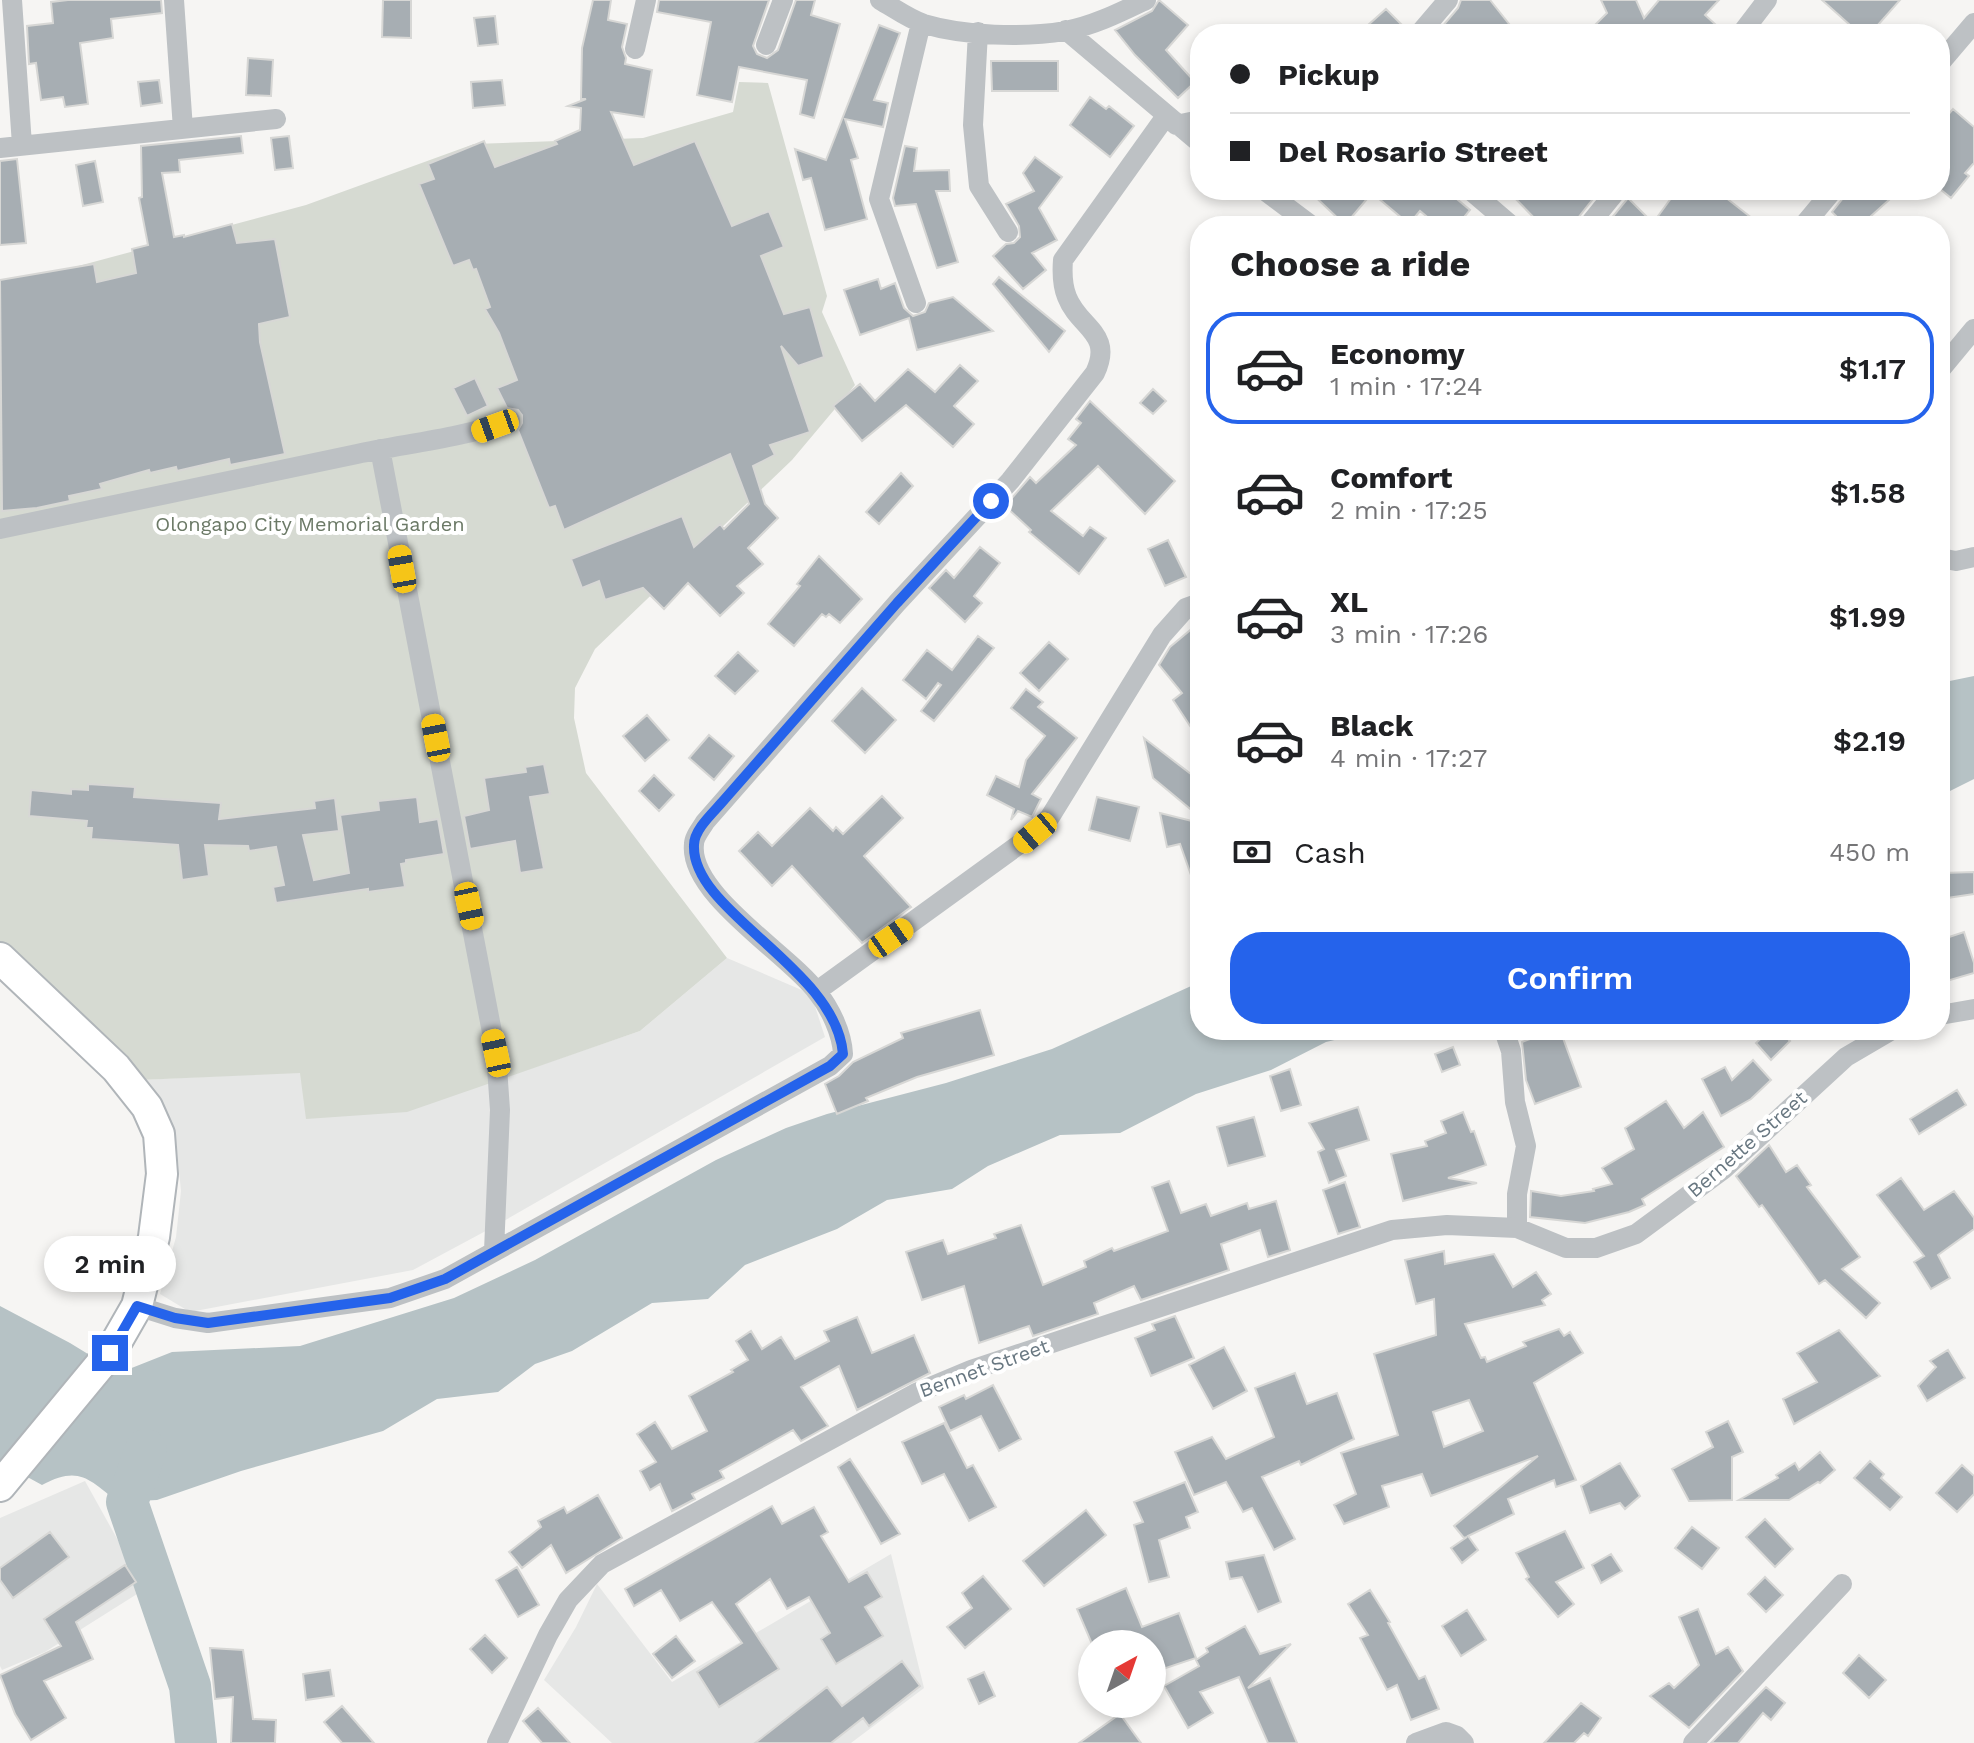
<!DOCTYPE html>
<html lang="en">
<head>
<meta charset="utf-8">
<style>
  :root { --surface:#fff; --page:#f2f2f2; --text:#202124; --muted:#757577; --line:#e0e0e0; --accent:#2563eb }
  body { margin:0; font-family:"Work Sans",sans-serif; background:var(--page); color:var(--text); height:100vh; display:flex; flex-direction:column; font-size:30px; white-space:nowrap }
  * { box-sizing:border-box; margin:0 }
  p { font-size:26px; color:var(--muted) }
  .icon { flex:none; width:44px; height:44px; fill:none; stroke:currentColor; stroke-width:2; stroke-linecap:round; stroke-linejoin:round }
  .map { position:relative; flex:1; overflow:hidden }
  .panel { position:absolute; left:1190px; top:216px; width:760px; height:824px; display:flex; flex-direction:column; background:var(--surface); border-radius:32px; box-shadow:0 4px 12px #0003 }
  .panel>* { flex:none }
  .banner { position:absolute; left:1190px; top:24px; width:760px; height:176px; border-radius:32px; box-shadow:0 4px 12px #0003; display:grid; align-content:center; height:176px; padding:0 40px; background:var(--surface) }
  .needle { width:52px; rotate:40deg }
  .buttons { position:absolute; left:1078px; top:1630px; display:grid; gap:16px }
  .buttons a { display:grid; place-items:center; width:88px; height:88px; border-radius:50%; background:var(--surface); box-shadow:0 4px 12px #0003; font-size:40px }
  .end { position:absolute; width:36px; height:36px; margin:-18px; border:10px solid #2563eb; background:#fff; box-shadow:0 0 0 4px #fff }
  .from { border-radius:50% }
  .bubble { position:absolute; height:56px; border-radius:28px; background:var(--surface); box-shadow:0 4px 12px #0003; font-size:26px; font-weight:600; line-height:56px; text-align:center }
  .car { position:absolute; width:24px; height:48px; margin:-24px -12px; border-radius:10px; box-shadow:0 0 6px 2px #0007; background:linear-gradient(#f5c518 24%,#345 0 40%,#f5c518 0 76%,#345 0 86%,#f5c518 0) }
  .banner b { display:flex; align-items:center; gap:28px; height:76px; font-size:30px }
  .banner b+b { border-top:2px solid var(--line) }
  .banner i { width:20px; height:20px; background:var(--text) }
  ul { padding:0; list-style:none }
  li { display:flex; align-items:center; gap:24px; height:112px; margin:0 16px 12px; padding:0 24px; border:4px solid transparent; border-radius:32px }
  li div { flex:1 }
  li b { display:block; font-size:30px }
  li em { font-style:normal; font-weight:600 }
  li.on { border-color:var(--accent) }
  li>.icon { width:72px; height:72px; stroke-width:1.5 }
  h2 { padding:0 40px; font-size:36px; line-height:96px }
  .pay { display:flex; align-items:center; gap:20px; height:88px; padding:0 40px; font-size:30px }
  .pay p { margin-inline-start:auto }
  .primary-button { display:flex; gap:16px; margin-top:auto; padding:16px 40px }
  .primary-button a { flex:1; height:92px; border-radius:32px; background:var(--accent); color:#fff; font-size:32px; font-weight:600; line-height:92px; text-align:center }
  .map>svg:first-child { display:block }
  .built { fill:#e6e7e6 }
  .green { fill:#d6dad2 }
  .water { fill:#b6c2c5 }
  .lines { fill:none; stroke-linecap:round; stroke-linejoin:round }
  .river { stroke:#b6c2c5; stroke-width:42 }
  .building { fill:#a7aeb3; stroke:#d7d7d5; stroke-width:2; fill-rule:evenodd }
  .secondary-casing { stroke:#b0b5b9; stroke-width:34 }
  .street { stroke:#bdc1c4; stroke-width:20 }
  .secondary { stroke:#fff; stroke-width:30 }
  .route { stroke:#2563eb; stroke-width:10 }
  .labels { text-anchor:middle; stroke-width:8; stroke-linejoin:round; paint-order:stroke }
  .park-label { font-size:20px; fill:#6b7966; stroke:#fff }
  .street-label { font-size:20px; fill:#687781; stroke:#fff }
</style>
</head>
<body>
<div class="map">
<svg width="1974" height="1743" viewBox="0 0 1974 1743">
  <rect width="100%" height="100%" fill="#f6f5f3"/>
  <path class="built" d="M727,958L811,994L825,1037L495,1226L413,1270L190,1312L160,1294L176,1237L181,1191L175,1131L140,1080L300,1072L497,1080L640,1031Z
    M85,1481L145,1589L45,1652L2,1670L0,1666V1518Z
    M891,1554L924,1688L851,1743H612L544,1680L576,1627L597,1584L672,1682Z"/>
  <path class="green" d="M739,82L768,83L827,296L822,312L855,385L792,460L595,649L575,688L574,718L586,773L727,958L640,1031L407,1112L306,1119L300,1073L140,1080L0,944V287L306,205L474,144L643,138L733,112Z"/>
  <path class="water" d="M1974,676V779L1940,796V683Z
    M1200,982V1030H1377L1326,1042L1271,1070L1196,1094L1120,1133L1060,1135L988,1166L952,1189L887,1200L837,1229L745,1265L708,1299L652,1303L572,1351L535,1364L498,1392L437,1399L383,1431L241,1471L157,1500L118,1502C89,1479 79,1465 42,1485L0,1462V1306L70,1343L119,1373L172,1352L300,1346L454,1298L535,1260L716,1160L786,1128L827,1114L946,1083L1052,1049Z"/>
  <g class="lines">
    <path class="river" d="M146,1450L127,1502L190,1686L196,1743"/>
  </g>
  <path class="building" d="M68,0H161L162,13L111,19L113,38L80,43L88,104L65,107L63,97L41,100L36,63L29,64L27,26L53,23L51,2Z
    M383,0H411V38L382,37Z
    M593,0H611L608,20L627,24L622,47L626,58L625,64L652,70L644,117L611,112L634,165L695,141L732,226L769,211L784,247L761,256L784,314L810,307L824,357L798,366L781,346L810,432L770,445L775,455L753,466L765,504L778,518L748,548L763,564L737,586L744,593L720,616L688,583L664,609L643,588L605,600L599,581L582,588L571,559L682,516L694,547L720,524L724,529L749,504L730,454L564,530L555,506L549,508L518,430L522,423V415L518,410L507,408L497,388L517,380L499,333L485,309L490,307L476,269L473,270L469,260L453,266L419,184L434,179L428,164L484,141L495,167L557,144L555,141L580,130L581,108L568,106L586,99H581L582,48Z
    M659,0H769L753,46L757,54L767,58L778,50L796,0H815L811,15L840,24L814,118L800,114L807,80L739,67L732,102L697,95L711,22L657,12Z
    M1159,0L1188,25L1166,50L1195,82L1178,98L1135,55L1115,30L1152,11Z
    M1461,0H1490L1517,34H1436L1458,8Z
    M1601,0H1636L1644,18L1659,0H1719L1705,15L1715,24L1706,34H1586L1607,13Z
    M1822,0H1900L1870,34H1860Z
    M1386,9L1407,30L1406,34H1358Z
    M495,16L498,44L478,46L474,18Z
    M879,25L900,33L874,100L888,103L883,127L845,119L858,158L851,160L867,219L825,230L811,178L803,180L795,149L826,160Z
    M248,58L273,60L271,96L246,95Z
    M991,61H1058V91H992Z
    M159,80L162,103L141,106L138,82Z
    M502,80L505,105L473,108L471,82Z
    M1090,97L1106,109L1109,106L1134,126L1110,157L1070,125Z
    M1953,109L1974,127V163L1965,173L1969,176L1951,198L1940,189V124Z
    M241,136L243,153L179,160L180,172L162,173L174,237L184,235V237L232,224L237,243L275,239L290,317L259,324L260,342L285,454L230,465L229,459L177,471L176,467L150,473L149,470L100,484L102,489L69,496L70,501L37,508L2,511L0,280L94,264L97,282L136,273L132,249L148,245L139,198L142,197L141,146Z
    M289,136L293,168L275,170L271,138Z
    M905,146L917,148L914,171L949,170L950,191H936L958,262L937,268L916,204L895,206L893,198Z
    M1035,157L1062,177L1039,208L1057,240L1032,253L1046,270L1023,289L993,256L1006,244L1014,243L1020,237L1019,226L1006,204L1034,191L1023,173Z
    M17,159L26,243L0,245V161Z
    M95,161L103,202L83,206L76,165Z
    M1308,190H1446L1470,210L1457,226H1438L1420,211L1409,224L1372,193L1345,225Z
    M1507,190H1600L1578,218L1575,226H1542Z
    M1677,190H1716L1762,226H1605L1628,198L1653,223Z
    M1846,190H1900L1860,226H1846L1832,212L1843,198Z
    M999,277L1065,331L1049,352L993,284Z
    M878,279L881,289L895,283L904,308L913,316L925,312L929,303L953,297L993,331L917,350L909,318L860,335L844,290Z
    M960,365L978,381L954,406L974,424L953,447L906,405L862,441L833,406L860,384L875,401L908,369L935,392Z
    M475,378L488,406L467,416L453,388Z
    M1153,389L1166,401L1153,414L1140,403Z
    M1090,401L1175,481L1145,514L1098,466L1051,511L1083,536L1090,527L1106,538L1079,574L1029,532L1031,530L1005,506L1030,477L1036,483L1076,445L1068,439L1081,423L1076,419Z
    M901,473L913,486L879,524L866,512Z
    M1168,540L1186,577L1165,586L1148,549Z
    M980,547L1000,563L974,596L982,603L965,622L929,588L946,570L954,578Z
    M819,556L862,599L840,623L829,614L826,617L822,614L794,646L768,624L800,586L797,584Z
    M1200,622V741L1173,700L1182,693L1159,665L1170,647Z
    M978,636L994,648L934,721L921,711L941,685L938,683L926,699L903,680L927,650L952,670Z
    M1049,642L1068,659L1039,691L1020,673Z
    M738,652L758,671L735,694L715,676Z
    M862,688L896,720L865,753L832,721Z
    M1026,689L1043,702L1038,707L1077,738L1032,794L1041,799L1032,817L1018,811L1011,820L1014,809L987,795L996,776L1019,787L1026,760L1045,736L1011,708Z
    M647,715L669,740L645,761L623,736Z
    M709,735L734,756L714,780L689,758Z
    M1144,738L1200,781V817L1153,778Z
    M544,764L550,794L530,797L544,869L520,873L515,841L470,849L464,816L489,810L484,778L526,772L525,767Z
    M654,775L674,795L659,811L639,791Z
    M88,784L135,787L134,797L221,803L219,819L315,808L314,801L335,798L339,831L303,835L314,880L349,873L340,815L379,810L378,801L417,797L420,822L438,819L444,854L406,860V863L401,864L405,887L368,892V889L276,903L273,887L284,885L276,847L249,851L248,846L205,845L209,876L182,880L178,845L91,839L92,828H86L87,821L29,816L31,790L71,794V789L88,790Z
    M882,796L903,818L864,856L911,907L862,943L792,866L772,886L739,851L758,832L772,846L810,808L833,831L836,827L843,834Z
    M1097,797L1139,807L1130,841L1089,830Z
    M1160,813L1200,823V892H1197L1180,844L1167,847Z
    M1974,872V894L1947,898L1943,873Z
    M1964,932L1974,963V973L1940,983V940Z
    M980,1010L994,1055L917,1077L866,1098L868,1101L837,1114L825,1084L839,1076L853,1062L903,1038L901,1033Z
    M1554,1030H1560L1581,1087L1535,1104L1526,1080L1522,1042Z
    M1770,1030H1780L1790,1041L1771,1060L1756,1043Z
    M1453,1047L1460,1065L1442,1072L1435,1054Z
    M1753,1060L1771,1080L1751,1099L1721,1116L1702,1079L1725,1067L1732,1080Z
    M1290,1069L1301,1105L1281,1111L1270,1076Z
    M1957,1090L1966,1105L1919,1134L1910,1119Z
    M1666,1101L1684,1128L1703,1112L1724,1147L1642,1199L1645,1205L1629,1212L1585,1223L1530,1217L1531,1191L1561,1196L1594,1191L1593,1189L1612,1184L1602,1168L1634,1149L1625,1128Z
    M1358,1107L1369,1140L1336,1150L1346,1176L1329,1183L1318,1152L1324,1149L1309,1123Z
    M1463,1112L1471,1132L1474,1131L1486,1165L1448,1178L1477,1183L1403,1201L1391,1154L1427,1146L1425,1141L1446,1133L1441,1121Z
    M1254,1117L1265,1156L1228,1166L1217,1127Z
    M1769,1145L1786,1172L1797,1165L1811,1185L1807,1187L1860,1257L1842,1269L1880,1303L1866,1318L1825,1280L1819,1284L1762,1205L1759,1207L1736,1176Z
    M1901,1178L1924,1210L1954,1191L1974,1218V1229L1938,1255L1950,1278L1931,1289L1914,1262L1924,1256L1877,1195Z
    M1169,1181L1181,1213L1206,1204L1211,1216L1247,1203L1249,1209L1276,1201L1290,1250L1268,1257L1260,1230L1221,1244L1229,1270L1141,1300L1134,1286L1094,1303L1098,1314L1033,1336L1029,1326L979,1343L964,1286L922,1300L906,1252L943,1240L948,1254L996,1238L994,1234L1021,1225L1043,1285L1086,1267L1084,1261L1112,1248L1114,1251L1168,1231L1152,1187Z
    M1345,1182L1360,1227L1338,1234L1323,1190Z
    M1444,1251L1445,1264L1494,1254L1513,1287L1536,1272L1551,1294L1542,1300L1545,1305L1465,1324L1481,1358L1485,1357L1487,1362L1526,1346L1523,1342L1559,1329L1564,1336L1570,1332L1583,1353L1534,1383L1576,1480L1556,1487L1554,1480L1508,1499L1514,1514L1468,1536L1478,1550L1462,1563L1451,1548L1467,1537L1464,1538L1454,1526L1538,1456L1431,1496L1422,1474L1382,1486L1389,1507L1344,1524L1334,1505L1356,1494L1341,1453L1398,1435L1374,1354L1436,1335L1434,1299L1416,1304L1405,1260ZM1469,1400L1483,1431L1444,1447L1433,1412Z
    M1175,1316L1194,1358L1151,1376L1135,1338L1155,1330L1152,1324Z
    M857,1317L872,1353L914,1335L930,1373L857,1410L839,1366L801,1387L828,1426L801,1441L793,1430L720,1471L724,1478L692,1494L695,1499L672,1511L660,1484L650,1490L640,1471L656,1462L637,1434L655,1422L672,1449L707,1431L689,1396L733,1372L731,1370L748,1360L736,1341L751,1331L762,1349L781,1337L795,1359L829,1341L824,1331Z
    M1839,1330L1880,1376L1794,1424L1783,1399L1817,1382L1797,1353Z
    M1224,1347L1247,1391L1213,1409L1189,1365Z
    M1948,1350L1965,1378L1927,1401L1918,1386L1936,1367L1930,1361Z
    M1295,1373L1307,1404L1337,1393L1354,1439L1301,1465L1299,1461L1262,1477L1295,1539L1274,1550L1252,1508L1243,1512L1226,1482L1194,1495L1175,1452L1212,1437L1226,1459L1274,1437L1255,1388Z
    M993,1385L1021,1439L999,1451L981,1416L950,1431L939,1407L964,1395L966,1399Z
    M1728,1421L1743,1452L1732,1457V1500L1689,1501L1672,1469L1713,1447L1706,1432Z
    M944,1423L967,1468L973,1465L996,1507L969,1521L944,1474L922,1484L902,1442Z
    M1820,1452L1835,1470L1820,1483L1818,1482L1789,1500H1739L1778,1478L1776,1475L1795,1463L1799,1470Z
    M850,1459L900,1534L881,1544L838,1467Z
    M1870,1461L1884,1474L1881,1478L1902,1497L1890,1510L1854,1478Z
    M1620,1463L1640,1496L1625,1509L1620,1503L1590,1513L1581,1486Z
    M1962,1465L1974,1476V1494L1957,1512L1936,1493Z
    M1185,1482L1198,1512L1186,1517L1190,1528L1159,1540L1169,1577L1149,1582L1134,1525L1143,1522L1134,1502Z
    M598,1495L622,1538L566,1573L551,1545L522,1568L509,1552L541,1527L538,1521L564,1507L567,1513Z
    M772,1506L782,1524L814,1507L828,1532L821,1536L849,1582L867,1572L882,1597L865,1607L883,1636L836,1664L821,1639L830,1633L809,1597L787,1609L770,1579L736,1604L779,1669L719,1707L697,1672L742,1643L712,1602L680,1621L661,1590L634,1606L625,1589Z
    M1086,1510L1106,1535L1044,1586L1023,1561Z
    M1765,1519L1793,1549L1775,1567L1746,1537Z
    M1692,1527L1719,1548L1702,1569L1675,1548Z
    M1565,1531L1584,1568L1556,1582L1574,1604L1558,1617L1526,1579L1529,1577L1516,1553Z
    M50,1532L69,1557L13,1598L0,1580V1568Z
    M1611,1554L1622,1571L1601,1583L1592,1565Z
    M1264,1555L1281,1602L1258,1612L1242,1577L1230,1579L1226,1562Z
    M125,1565L136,1582L76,1622L93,1659L44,1681L66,1718L31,1740L15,1714L0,1675L61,1646L44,1619Z
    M517,1567L539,1605L518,1617L496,1580Z
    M983,1576L1011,1609L965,1648L947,1627L972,1608L962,1593Z
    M1765,1577L1783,1595L1766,1612L1748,1594Z
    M1126,1588L1142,1627L1179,1613L1196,1658L1157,1671L1152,1644H1092L1077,1609Z
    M1370,1590L1390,1622L1388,1623L1419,1679L1425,1676L1439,1709L1411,1720L1397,1685L1387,1690L1360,1638L1368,1635L1348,1604Z
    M1698,1609L1716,1654L1728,1647L1743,1671L1689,1728L1650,1696L1669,1683L1674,1688L1699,1665L1679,1617Z
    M1467,1610L1486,1640L1461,1656L1442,1626Z
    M1245,1626L1260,1654L1291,1644L1248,1688L1270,1678L1297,1743H1268L1239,1677L1200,1692L1213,1713L1188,1728L1164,1686L1199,1666L1196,1660L1208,1652L1206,1648Z
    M485,1635L507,1658L492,1673L470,1649Z
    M676,1636L695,1661L672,1678L653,1654Z
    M210,1648L243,1650L253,1719L276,1720L275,1743H231L233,1697L215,1699Z
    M1859,1655L1886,1680L1869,1698L1843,1673Z
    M902,1661L920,1686L869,1726L863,1718L831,1743H755L827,1687L842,1706Z
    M330,1670L334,1696L306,1700L303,1674Z
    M984,1672L995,1696L979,1704L968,1679Z
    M1766,1687L1785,1703L1771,1720L1763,1713L1738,1743H1711Z
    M1581,1703L1601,1718L1588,1736L1584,1733L1574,1743H1544Z
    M342,1706L374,1743H342L324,1722Z
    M538,1708L570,1743H542L523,1721Z
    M1120,1714L1141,1743H1079Z"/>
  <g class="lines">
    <defs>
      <path id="secondary" d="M0,958L116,1068L147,1107L159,1134L162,1174L154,1237L137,1306L110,1353L0,1486"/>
    </defs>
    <use href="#secondary" class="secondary-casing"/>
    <path class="street" d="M12,0L22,145
      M174,0L183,129
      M880,0C894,8 909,19 924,24C964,36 1024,38 1065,31C1093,26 1121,12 1146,0
      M1066,30L1200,143
      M978,32L973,125L979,186L1008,232
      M1419,34L1448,0
      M1741,34L1767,0
      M766,45L783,0
      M635,49L646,0
      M1940,63L1974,23
      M1176,125L1200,120
      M0,148L276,119
      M1264,190L1312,226
      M1470,190L1512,226
      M1588,226L1617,190
      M1803,226L1833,190
      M916,303L879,199L921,23
      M1940,370L1974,329
      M380,449L496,1053L500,1110L494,1251
      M0,529C119,505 238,480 357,454C408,443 460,439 510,420
      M1940,558L1956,561L1974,557
      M817,991L1035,833L1050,817L1162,635L1186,608L1200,603
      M1940,1015L1974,1009
      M1504,1030L1511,1051L1515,1102L1526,1146L1517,1194V1228
      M137,1306L175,1318L208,1323L390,1298L445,1279L830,1066L843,1054C842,1033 830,1008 817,992C790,955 688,894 694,844C694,837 701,829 705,822L897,603L1010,481L1095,373C1114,333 1079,328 1067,297C1062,285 1062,273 1063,260L1166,116
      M497,1743L548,1635L568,1600L602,1564L916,1393L971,1370L1392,1230L1447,1225L1517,1228L1566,1248H1596L1636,1234L1724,1169L1846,1057L1892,1030
      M1416,1743L1446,1732L1457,1736L1464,1743
      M1693,1743L1842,1584"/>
    <use href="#secondary" class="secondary"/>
  </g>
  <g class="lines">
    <path class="route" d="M110,1353L137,1306L175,1318L208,1323L390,1298L445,1279L830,1066L843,1054C836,968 691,912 694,845C694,829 714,812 724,800L897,603L991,501"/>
  </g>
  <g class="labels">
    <g class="park-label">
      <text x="310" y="531">Olongapo City Memorial Garden</text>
    </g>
    <g class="street-label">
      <text transform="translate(1747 1144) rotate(-41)" y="7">Bernette Street</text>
      <text transform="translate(984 1368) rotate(-20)" y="7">Bennet Street</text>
    </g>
  </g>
</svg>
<div class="buttons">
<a><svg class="needle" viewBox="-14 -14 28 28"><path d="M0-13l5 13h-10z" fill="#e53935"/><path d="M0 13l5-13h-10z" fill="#757577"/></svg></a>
</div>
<i class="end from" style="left:991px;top:501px"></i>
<i class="end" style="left:110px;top:1353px"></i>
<div class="bubble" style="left:44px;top:1236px;width:132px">2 min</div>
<i class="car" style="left:495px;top:426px;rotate:250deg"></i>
<i class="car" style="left:402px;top:569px;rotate:350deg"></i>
<i class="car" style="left:436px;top:738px;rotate:349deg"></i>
<i class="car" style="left:1035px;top:833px;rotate:230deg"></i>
<i class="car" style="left:469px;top:906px;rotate:168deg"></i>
<i class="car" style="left:891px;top:938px;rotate:55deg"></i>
<i class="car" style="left:496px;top:1053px;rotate:348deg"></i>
<div class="banner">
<b><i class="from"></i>Pickup</b>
<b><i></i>Del Rosario Street</b>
</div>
<section class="panel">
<h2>Choose a ride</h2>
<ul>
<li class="on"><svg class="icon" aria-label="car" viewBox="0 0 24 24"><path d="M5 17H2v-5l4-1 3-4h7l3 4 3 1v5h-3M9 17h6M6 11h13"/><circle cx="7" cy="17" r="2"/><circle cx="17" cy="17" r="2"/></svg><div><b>Economy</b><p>1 min · 17:24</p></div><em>$1.17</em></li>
<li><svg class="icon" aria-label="car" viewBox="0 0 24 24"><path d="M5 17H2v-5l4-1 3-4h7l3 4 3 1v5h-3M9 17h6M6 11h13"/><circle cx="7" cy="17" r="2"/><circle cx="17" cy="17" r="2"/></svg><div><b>Comfort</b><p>2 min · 17:25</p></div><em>$1.58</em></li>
<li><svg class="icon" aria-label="car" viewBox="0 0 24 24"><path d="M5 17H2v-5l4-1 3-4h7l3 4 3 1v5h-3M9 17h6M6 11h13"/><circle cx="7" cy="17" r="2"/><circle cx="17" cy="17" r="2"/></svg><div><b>XL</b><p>3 min · 17:26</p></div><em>$1.99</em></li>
<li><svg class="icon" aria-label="car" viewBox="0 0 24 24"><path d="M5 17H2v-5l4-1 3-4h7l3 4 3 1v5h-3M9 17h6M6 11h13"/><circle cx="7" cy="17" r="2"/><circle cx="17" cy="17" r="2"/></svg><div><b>Black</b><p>4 min · 17:27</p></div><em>$2.19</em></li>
</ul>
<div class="pay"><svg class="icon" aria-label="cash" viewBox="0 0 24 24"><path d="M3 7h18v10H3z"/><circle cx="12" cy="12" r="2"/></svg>Cash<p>450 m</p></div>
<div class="primary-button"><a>Confirm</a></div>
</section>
</div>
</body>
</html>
